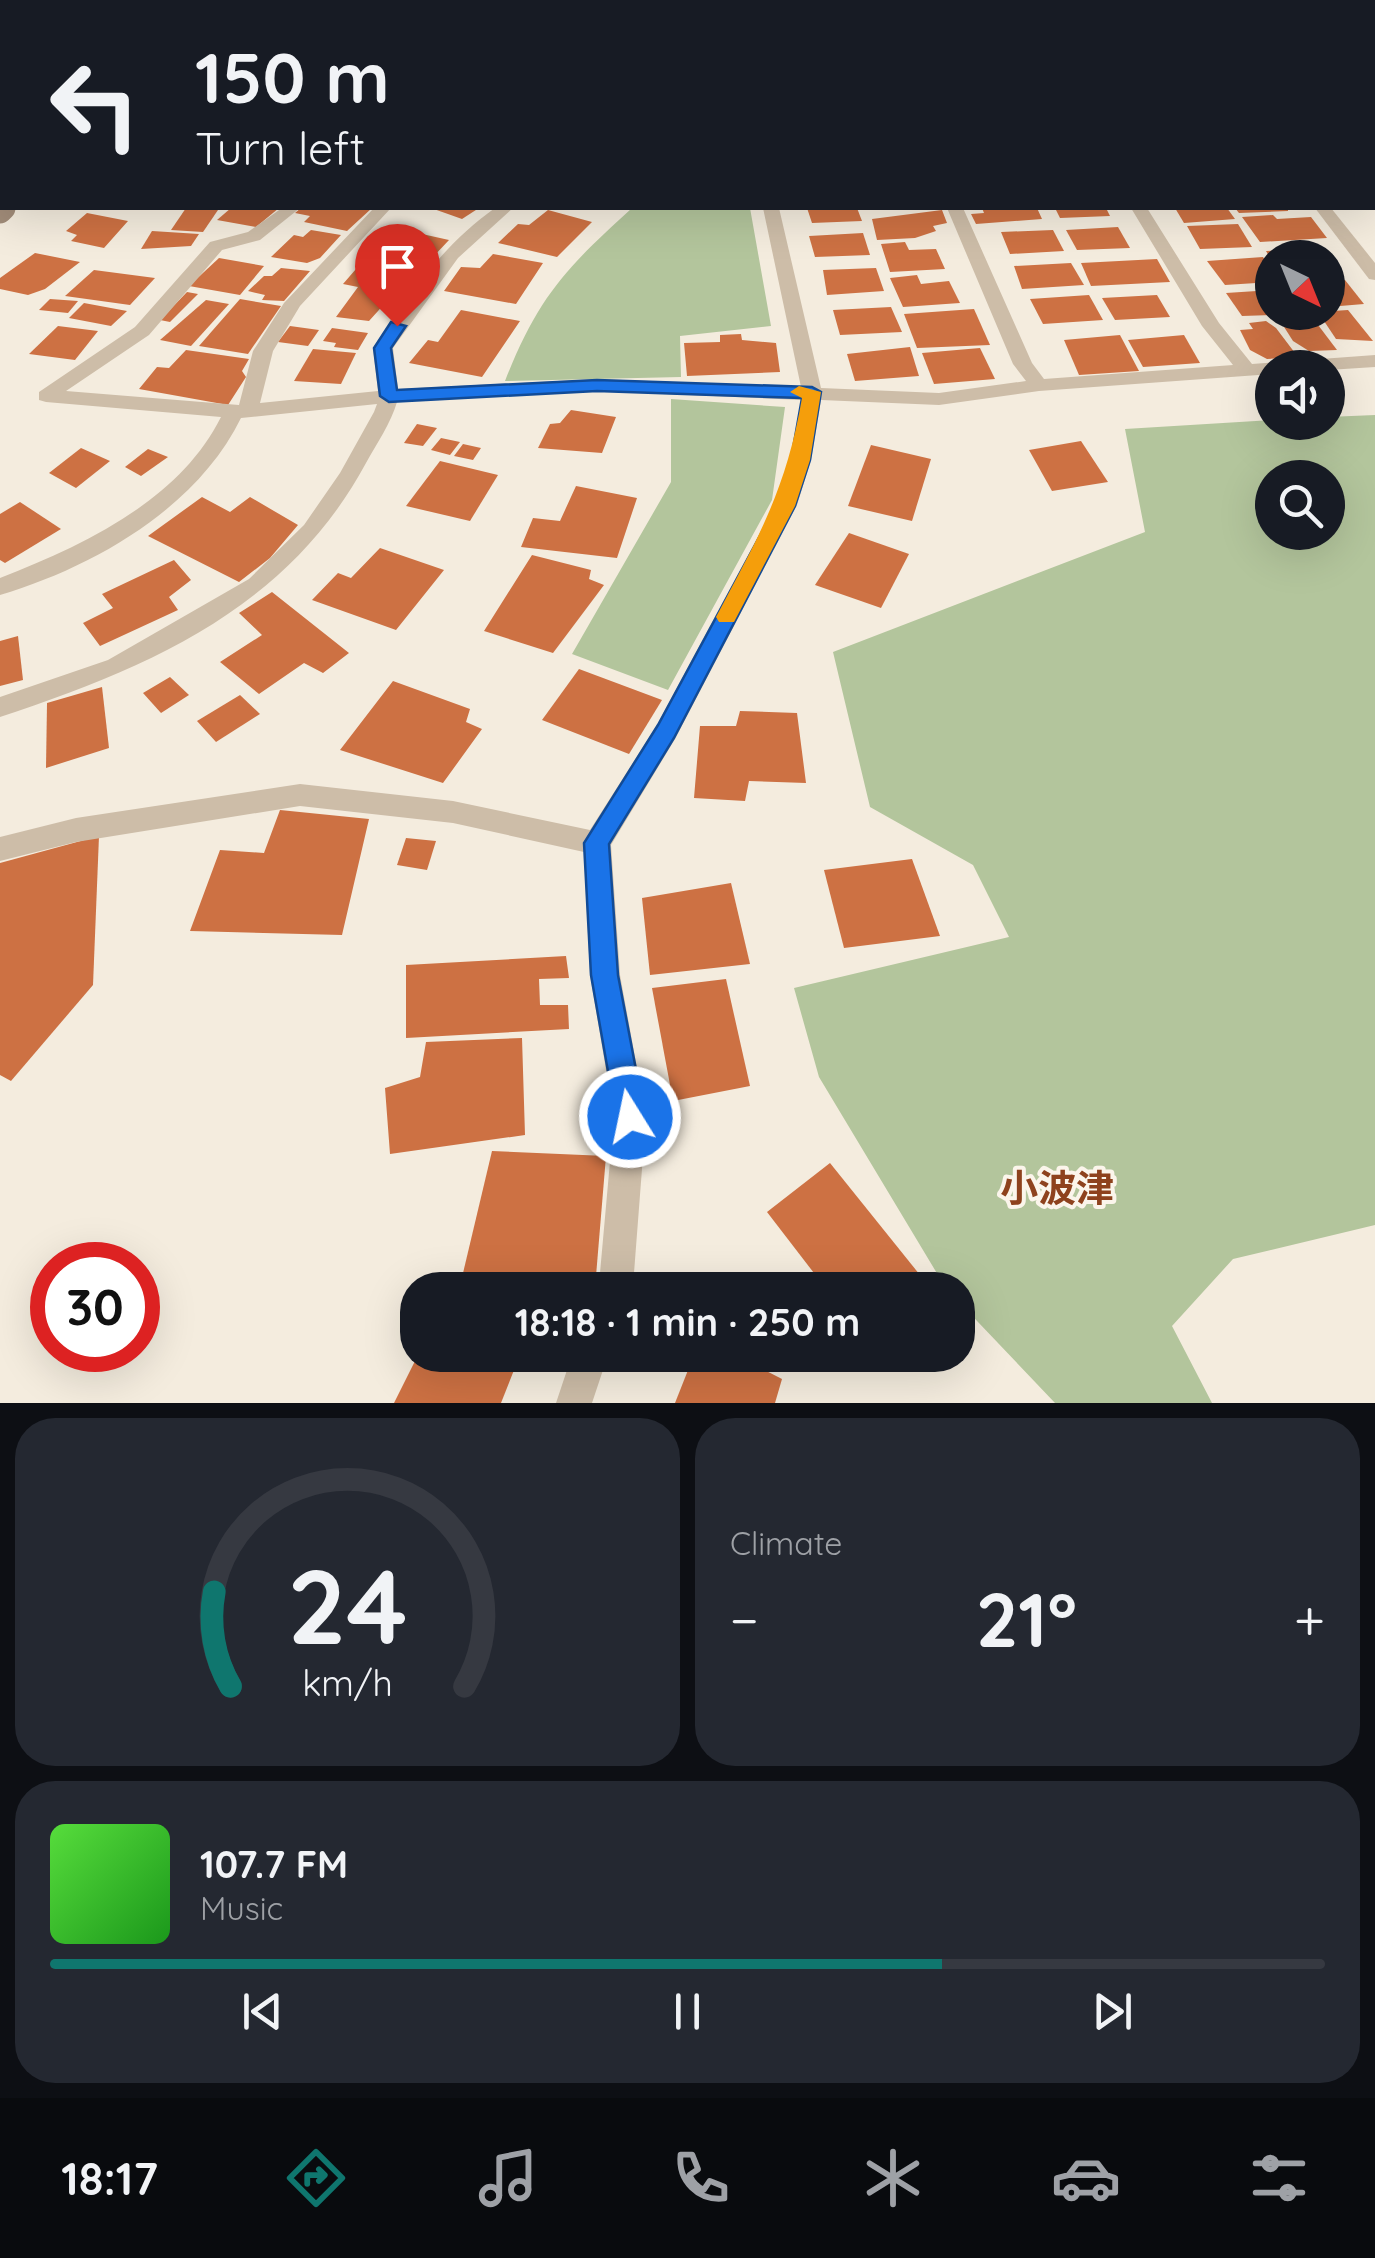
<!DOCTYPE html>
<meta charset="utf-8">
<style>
body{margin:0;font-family:Quicksand,"Noto Sans JP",sans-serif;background:#242831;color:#f1f3f6;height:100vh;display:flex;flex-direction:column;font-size:38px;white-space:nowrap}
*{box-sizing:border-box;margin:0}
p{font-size:32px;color:#9ea1a6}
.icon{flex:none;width:55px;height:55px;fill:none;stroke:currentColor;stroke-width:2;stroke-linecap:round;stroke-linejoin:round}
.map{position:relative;height:1403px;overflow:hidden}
.panel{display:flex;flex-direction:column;gap:15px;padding:15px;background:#0d0f14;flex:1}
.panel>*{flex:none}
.banner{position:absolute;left:0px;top:0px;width:1375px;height:210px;box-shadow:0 10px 40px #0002;background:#171b24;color:#f1f3f6;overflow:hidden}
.needle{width:65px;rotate:137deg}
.buttons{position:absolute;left:1255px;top:240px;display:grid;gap:20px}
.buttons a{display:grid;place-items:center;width:90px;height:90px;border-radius:50%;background:#171b24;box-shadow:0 10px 40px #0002;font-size:50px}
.speed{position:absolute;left:30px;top:1242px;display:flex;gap:20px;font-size:50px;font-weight:700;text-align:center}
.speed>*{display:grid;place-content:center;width:130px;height:130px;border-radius:50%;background:#171b24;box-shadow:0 10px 40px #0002;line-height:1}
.speed .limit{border:15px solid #d22;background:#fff;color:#111}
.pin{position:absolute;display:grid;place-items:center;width:85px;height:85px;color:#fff;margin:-102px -42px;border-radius:50% 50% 50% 0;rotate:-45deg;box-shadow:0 0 10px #0007}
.pin .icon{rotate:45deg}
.me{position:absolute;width:110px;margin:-55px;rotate:350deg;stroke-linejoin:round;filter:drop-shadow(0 0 8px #0008)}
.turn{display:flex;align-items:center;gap:35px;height:210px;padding:0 30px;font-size:45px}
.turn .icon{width:130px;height:130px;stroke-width:2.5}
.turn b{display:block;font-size:70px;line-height:85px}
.big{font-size:75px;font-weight:800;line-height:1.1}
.panel .card{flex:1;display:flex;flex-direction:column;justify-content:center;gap:15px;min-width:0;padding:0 35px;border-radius:40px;background:#242831}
.panel .dial{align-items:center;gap:0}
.dial svg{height:260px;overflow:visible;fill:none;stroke:#363941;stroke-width:7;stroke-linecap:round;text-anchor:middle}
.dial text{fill:#f1f3f6;stroke:none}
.song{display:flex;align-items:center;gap:30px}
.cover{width:120px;height:120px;border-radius:15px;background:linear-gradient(135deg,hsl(110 70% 55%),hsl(120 70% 35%))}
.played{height:10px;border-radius:5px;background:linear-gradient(90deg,#0f766e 70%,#363941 70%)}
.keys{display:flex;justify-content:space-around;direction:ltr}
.heat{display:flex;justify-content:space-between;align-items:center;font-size:55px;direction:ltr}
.panel .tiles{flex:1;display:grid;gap:15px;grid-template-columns:1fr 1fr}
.card:last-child{grid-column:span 2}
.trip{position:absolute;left:400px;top:1272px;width:575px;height:100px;border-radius:40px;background:#171b24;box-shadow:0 10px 40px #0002;font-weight:800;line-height:100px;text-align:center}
.tab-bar{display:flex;height:160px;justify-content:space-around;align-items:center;background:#090b0e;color:#9ea1a6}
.tab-bar .icon{width:70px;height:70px}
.tab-bar .selected{color:#0f766e}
.tab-bar b{font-size:45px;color:#f1f3f6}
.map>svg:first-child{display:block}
</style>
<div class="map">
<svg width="1375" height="1403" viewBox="0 0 1375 1403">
<rect width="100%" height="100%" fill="#f4ecde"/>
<g fill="#b3c59c" fill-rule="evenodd">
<path d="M750,208L771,326L680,336L681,377L505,381C538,297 566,268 631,209Z"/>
<path d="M671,399L785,407L772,500L668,690L572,654L671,482Z"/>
<path d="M1375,415V1225L1233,1259L1172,1326L1212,1403H1055L958,1301V1290H947L819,1077L794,988L1009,937L973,865L870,807L833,652L1145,532L1125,429L1272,420L1328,422V417ZM1272,478H1328V532H1272Z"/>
</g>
<g fill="#cd7143">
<path d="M186,208H213L218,210L203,232L171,230Z"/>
<path d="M231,208H279L256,227L217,220Z"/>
<path d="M301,208H372L347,231L304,222L310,216L295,213Z"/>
<path d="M431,208H479L462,219Z"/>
<path d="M807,208H857L862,221L812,223Z"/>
<path d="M982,208H1037L1042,219L976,224L971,214L984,213Z"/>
<path d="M1055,208H1106L1110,216L1060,218Z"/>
<path d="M1175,208H1227L1235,219L1184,223Z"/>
<path d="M1235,208H1288V211L1239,213Z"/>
<path d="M548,210L592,222L557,257L498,243L518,224L529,225Z"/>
<path d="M942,210L947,223L933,226L936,231L915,238L877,240L872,219Z"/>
<path d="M87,213L128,221L104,248L71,241L77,235L66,231Z"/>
<path d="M1273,215L1277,219L1311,217L1327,238L1260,242L1242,217Z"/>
<path d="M1238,224L1252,247L1200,249L1187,226Z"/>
<path d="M1118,227L1130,248L1077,250L1066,230Z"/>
<path d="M311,230L341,235L320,258L307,263L271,257L294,235L303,237Z"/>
<path d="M404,230L449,240L417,274L372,265Z"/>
<path d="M1053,230L1064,251L1010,254L1001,232Z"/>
<path d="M152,231L199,234L191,246L141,249Z"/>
<path d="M863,233L870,255L815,257L809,236Z"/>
<path d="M905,242L909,250L936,249L945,269L890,272L881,244Z"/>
<path d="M1323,248L1338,271H1328V258H1270L1266,251Z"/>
<path d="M35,253L80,262L45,289L28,295L0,289V278Z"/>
<path d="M493,254L543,263L516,304L444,291L461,267L480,268Z"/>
<path d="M1263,257L1272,271V282L1225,285L1207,261Z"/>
<path d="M219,258L264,266L240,295L189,286Z"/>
<path d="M1157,259L1170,282L1091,286L1081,263Z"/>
<path d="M1071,263L1084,285L1022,289L1014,266Z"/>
<path d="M281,268L310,271L284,301L262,300L265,295L248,291L264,276H272Z"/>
<path d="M876,268L884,291L827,295L823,270Z"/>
<path d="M356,269L386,275L380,284L392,287L381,300L387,301L369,321L336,317L358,287L343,284Z"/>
<path d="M94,270L155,278L130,305L65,296Z"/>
<path d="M917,275L921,284L949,281L960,303L903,307L890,278Z"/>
<path d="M1345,280L1364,304L1328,307V281Z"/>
<path d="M1272,290V315L1242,316L1226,293Z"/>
<path d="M187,292L198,294L170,322L160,320Z"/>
<path d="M1089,295L1103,320L1043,324L1030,299Z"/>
<path d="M1157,295L1170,317L1115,320L1102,298Z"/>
<path d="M50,299L78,301L68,313L39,310Z"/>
<path d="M240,299L281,306L248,354L199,346Z"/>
<path d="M206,300L229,304L191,346L160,340Z"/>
<path d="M84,303L127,311L111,326L69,318Z"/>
<path d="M891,307L902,332L840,335L833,310Z"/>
<path d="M974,309L990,345L917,348L904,314Z"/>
<path d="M461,310L520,321L482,377L409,363L428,340L438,342Z"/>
<path d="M1348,310L1373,341L1336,339L1318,312Z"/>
<path d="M1312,317L1337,350L1309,351L1293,341L1279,319Z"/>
<path d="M1266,321L1276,328L1298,357L1267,359L1250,350L1240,330L1253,329L1249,323Z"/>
<path d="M58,326L98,331L75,360L29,354Z"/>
<path d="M290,326L319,330L308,346L278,342Z"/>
<path d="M332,328L368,333L358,350L334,347L336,343L323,341Z"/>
<path d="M741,334L742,340L776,343L780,372L687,376L684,343L720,342V335Z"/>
<path d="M1120,335L1139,371L1079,375L1064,340Z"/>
<path d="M1184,335L1200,363L1143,367L1128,340Z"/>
<path d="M910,347L919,376L855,381L847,354Z"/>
<path d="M980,348L995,379L934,384L922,353Z"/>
<path d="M313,349L356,353L341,384L294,381Z"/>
<path d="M186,350L249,359L242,371L246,377L228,405L139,389L157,367L169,368Z"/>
<path d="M571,410L616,417L602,453L538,448L550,424L560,423Z"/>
<path d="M417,424L437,428L423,446L404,443Z"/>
<path d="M441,438L460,442L450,455L431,450Z"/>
<path d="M1081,441L1108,482L1052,491L1029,450Z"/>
<path d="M463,444L481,448L473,460L454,456Z"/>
<path d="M871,445L931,459L912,521L848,506Z"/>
<path d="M81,448L110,461L76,488L49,473Z"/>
<path d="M148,449L168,457L141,476L125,467Z"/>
<path d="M440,461L498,475L470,521L406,506Z"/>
<path d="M576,486L637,498L617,558L521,547L533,518L560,521Z"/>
<path d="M202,497L230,512L250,497L298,525L270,558L239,582L148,536Z"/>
<path d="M20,502L61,529L5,563L0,560V514Z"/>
<path d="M849,533L909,554L881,608L815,585Z"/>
<path d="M380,548L444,570L396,630L312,600L338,573L351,578Z"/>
<path d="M532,555L591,570L589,579L604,585L553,653L484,631Z"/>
<path d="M174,560L191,580L169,597L178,610L100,646L83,623L113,608L102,594Z"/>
<path d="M272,592L349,653L323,673L304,663L259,694L220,662L262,635L239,613Z"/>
<path d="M18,636L23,680L0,686V641Z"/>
<path d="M579,669L662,700L629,754L542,720Z"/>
<path d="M170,677L189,695L161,713L143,693Z"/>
<path d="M393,681L470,709L466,722L482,729L443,783L340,750Z"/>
<path d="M102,687L109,748L46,768L47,703Z"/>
<path d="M240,695L260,714L216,742L197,721Z"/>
<path d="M740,711L797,713L806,783L749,781L745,801L694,798L700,726H736Z"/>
<path d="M280,810L369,819L342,935L190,931L220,850L264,853Z"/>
<path d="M99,836L93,985L11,1081L0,1075V863Z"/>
<path d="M406,838L436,841L427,870L397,865Z"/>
<path d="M912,859L940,936L844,948L824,870Z"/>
<path d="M731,883L750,964L650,975L642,898Z"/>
<path d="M566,956L569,978L539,979L540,1005H568L569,1029L406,1038V965Z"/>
<path d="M726,979L750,1086L673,1101L652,988Z"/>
<path d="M522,1038L525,1135L390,1154L385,1088L420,1077L426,1042Z"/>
<path d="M492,1151L606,1156L595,1288L459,1290Z"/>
<path d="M830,1163L924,1280L914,1290H827L767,1212Z"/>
<path d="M418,1355H520L501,1403H394Z"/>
<path d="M694,1355H735L782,1379L775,1403H675Z"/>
</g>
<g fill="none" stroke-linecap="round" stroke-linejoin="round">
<g fill="#cdbda8" fill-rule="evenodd">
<path d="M167,0H181V2H168Z"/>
<path d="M447,0H462L464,2H449Z"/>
<path d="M1150,0H1164L1166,2H1152Z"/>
<path d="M1261,0H1283L1285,2H1263Z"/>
<path d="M1372,18L1375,19V27L1372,26Z"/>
<path d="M1372,51H1375L1372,61Z"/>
<path d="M1375,151V161L1372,162V152Z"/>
<path d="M282,208H300L260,240L222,250L149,335L66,391L239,405L253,351L284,303L374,208H391L300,306L273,351L260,403L378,391L373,348C408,295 443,245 495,208H513L458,258L393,348L398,389L597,379L801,387L763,208H779L821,388L939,393L1026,381L1013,364L947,208H963L1032,363L1044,379L1233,365L1202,326L1131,208H1147L1219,323L1252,364L1375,355V367L1328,370L1272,368V374L1039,391L939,405L821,400L811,460L797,505L675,739L611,845L620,975L646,1117L634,1273L629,1290H595L600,1273L614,1117L590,975L584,852L453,823L300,806L76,842L0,861V837L76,818L300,784L453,801L590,830L657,725L775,505L791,460L801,400L597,391L397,402C391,423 377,443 366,463C288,608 149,668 0,717V697L108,660L249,579L304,525L340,473L374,412L377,404L241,418C197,508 94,567 0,595V578C84,545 179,501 221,417L46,402L39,400V392L135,327L210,242L248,232Z"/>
<path d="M1315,208H1331L1375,263V280L1369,279Z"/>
<path d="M572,1355H608L592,1403H556Z"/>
</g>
<g stroke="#a18c79" stroke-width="25">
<path d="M420,2L430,0"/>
<path d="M0,211L3,208"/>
</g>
</g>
<path fill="#1a73e8" stroke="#114b97" stroke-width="2.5" d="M391,322L406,326L391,348L397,390L597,380L812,387L821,392L810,460L795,506L674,738L609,844L618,975L645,1117L641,1128L630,1132L620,1128L616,1117L591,975L584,843L658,725L776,506L791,460L802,398L597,391L389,402L380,396L374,348Z"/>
<path fill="#f59e0b" d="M799,386L821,392L810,460L795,506L734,622H719L716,617C759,536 786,490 802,398L790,392Z"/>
<g text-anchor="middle" stroke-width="8" stroke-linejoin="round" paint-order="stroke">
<g font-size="38" font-weight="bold" fill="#8e421d" stroke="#fbf5eb">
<text x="1057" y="1202">小波津</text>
</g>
</g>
</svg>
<div class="buttons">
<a><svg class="needle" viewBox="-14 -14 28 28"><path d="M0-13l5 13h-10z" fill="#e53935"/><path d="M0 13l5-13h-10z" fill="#9ea1a6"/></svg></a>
<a><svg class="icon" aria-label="sound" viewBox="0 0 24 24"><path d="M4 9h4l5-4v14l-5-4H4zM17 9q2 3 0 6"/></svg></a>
<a><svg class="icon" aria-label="search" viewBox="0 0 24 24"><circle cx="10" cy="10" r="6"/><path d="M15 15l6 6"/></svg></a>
</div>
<div class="speed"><div class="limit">30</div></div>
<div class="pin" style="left:397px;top:326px;background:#d93025"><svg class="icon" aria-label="arrive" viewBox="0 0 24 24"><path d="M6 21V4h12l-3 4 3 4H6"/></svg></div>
<svg class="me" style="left:630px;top:1117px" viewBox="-20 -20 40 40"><circle r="17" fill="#1a73e8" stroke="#fff" stroke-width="3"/><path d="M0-11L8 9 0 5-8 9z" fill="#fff"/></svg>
<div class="trip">18:18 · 1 min · 250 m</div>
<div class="banner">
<div class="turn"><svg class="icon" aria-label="left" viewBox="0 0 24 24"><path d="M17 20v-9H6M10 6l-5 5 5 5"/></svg><div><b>150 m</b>Turn left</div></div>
</div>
</div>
<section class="panel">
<div class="tiles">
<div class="card dial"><svg viewBox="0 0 100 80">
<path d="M14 69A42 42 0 1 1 86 69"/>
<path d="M14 69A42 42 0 0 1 9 40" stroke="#0f766e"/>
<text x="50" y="56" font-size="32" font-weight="700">24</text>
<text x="50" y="72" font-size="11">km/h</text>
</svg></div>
<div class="card"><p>Climate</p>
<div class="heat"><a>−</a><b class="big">21°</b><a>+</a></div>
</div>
<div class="card">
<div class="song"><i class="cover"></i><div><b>107.7 FM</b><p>Music</p></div></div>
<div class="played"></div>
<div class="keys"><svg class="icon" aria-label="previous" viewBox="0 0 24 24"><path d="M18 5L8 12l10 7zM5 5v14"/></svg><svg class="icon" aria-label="pause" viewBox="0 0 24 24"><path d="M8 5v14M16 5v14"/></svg><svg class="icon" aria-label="next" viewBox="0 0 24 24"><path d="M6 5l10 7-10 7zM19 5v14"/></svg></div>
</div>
</div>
</section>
<nav class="tab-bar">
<b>18:17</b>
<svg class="icon selected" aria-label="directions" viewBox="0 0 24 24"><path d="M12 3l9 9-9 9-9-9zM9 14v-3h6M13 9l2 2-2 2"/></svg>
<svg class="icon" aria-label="music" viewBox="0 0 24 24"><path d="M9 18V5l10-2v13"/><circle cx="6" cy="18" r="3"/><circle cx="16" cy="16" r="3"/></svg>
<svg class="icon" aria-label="phone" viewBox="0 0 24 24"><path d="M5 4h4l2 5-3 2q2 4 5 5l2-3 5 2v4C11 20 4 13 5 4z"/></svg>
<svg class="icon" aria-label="climate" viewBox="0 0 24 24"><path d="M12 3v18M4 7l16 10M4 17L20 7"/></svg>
<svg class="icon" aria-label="car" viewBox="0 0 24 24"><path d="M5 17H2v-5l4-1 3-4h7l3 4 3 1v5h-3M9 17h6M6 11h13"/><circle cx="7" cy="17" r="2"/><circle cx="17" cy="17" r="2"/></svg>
<svg class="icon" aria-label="filters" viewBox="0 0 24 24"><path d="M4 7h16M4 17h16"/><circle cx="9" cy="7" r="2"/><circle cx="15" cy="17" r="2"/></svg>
</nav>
